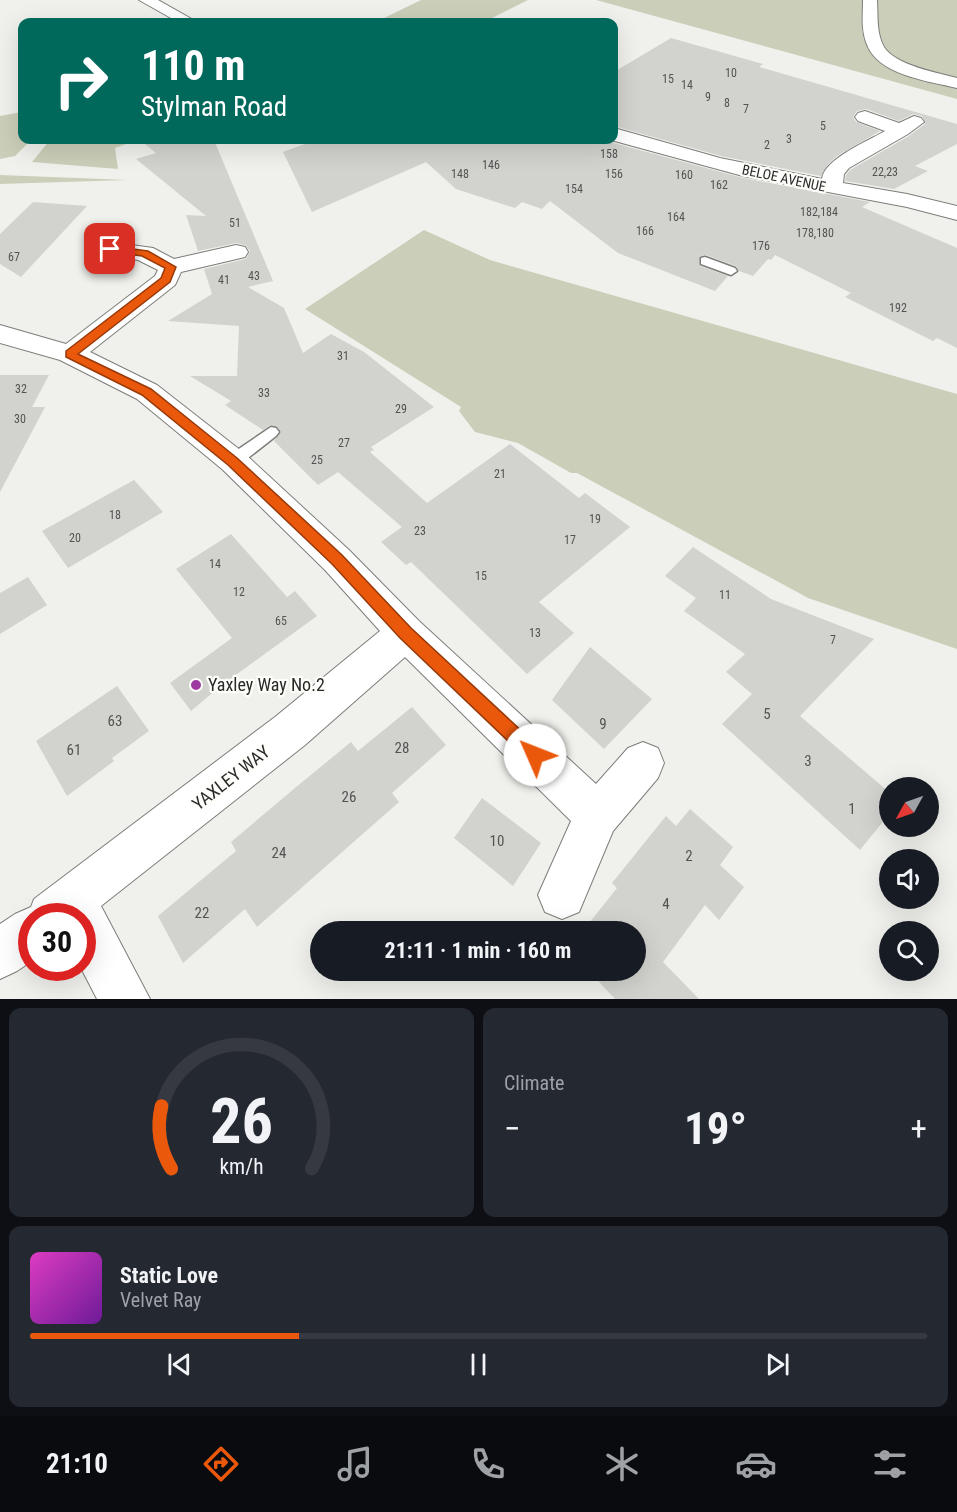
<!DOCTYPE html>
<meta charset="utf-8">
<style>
body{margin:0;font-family:"Roboto Condensed",sans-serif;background:#242831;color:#f1f3f6;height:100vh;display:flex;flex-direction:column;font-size:22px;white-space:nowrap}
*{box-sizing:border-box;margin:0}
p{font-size:20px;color:#9ea1a6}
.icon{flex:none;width:33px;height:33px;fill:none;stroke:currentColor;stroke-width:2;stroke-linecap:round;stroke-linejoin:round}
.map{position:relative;height:999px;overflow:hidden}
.panel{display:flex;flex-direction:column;gap:9px;padding:9px;background:#0d0f14;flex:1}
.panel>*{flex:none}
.guide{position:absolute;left:18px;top:18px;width:600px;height:126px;border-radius:12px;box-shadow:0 6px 24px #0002;background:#00695c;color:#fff;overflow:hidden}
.needle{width:39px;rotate:230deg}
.buttons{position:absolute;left:879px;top:777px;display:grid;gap:12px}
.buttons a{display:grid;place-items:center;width:60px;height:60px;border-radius:50%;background:#171b24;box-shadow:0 6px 24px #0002;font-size:30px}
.speed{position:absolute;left:18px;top:903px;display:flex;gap:12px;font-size:30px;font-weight:700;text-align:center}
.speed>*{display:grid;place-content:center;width:78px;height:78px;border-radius:50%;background:#171b24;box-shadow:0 6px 24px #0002;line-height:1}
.speed .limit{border:9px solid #d22;background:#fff;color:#111}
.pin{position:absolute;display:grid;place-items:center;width:51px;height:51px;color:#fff;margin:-26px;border-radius:12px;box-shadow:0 3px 9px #0006}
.me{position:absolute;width:66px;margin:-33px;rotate:314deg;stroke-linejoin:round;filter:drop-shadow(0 0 4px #0008)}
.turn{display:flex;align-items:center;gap:21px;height:126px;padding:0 24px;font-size:27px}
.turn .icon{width:78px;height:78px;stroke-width:2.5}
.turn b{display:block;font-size:42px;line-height:51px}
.big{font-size:45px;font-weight:700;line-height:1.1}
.panel .card{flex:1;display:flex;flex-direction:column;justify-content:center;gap:9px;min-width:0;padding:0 21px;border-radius:12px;background:#242831}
.panel .dial{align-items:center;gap:0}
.dial svg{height:156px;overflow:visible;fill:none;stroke:#363941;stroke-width:7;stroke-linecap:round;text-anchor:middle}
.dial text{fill:#f1f3f6;stroke:none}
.song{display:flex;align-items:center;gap:18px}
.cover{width:72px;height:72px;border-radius:9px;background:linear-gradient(135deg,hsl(310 70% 55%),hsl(280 70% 35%))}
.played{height:6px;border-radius:3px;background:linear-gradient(90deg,#ea580c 30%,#363941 30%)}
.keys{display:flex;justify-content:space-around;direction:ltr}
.heat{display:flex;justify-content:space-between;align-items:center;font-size:33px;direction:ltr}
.panel .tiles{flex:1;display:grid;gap:9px;grid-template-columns:1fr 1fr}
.card:last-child{grid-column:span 2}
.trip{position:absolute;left:310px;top:921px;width:336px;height:60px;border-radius:30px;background:#171b24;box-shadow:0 6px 24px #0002;font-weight:700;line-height:60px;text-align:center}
.tab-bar{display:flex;height:96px;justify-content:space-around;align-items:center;background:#090b0e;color:#9ea1a6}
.tab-bar .icon{width:42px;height:42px}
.tab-bar .active{color:#ea580c}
.tab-bar b{font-size:27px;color:#f1f3f6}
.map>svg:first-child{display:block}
</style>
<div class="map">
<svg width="957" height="999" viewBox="0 0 957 999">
<rect width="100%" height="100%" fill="#f0f1ec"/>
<g fill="#cbcfb9">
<path d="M421,0H528L484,22H376Z"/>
<path d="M596,0H957V99Z"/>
<path d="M22,112V140L30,141L15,156L0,159V116Z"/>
<path d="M50,140H137L115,148L118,169L32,162Z"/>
<path d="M0,175L128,180L0,184Z"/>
<path d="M424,230L490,260L957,394V649L808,598L577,473H571L518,443L475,432L459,411L461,407L305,309Z"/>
</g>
<g fill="#d2d2ce">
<path d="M671,38L763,64L759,67L957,124V144L915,166L928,171L894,189L845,181L846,175L850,170L909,136L925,124L922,116L913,114L899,121L866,109L857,111L853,117L856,122L880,131L837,156L829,163L821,176L721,156L614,126V72Z"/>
<path d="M140,140H214L273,281L248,287L284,308L303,353L331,334L364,352L434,407L371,447L374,450L370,452L427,503L510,444L579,498L585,493L630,527L539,602L574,633L527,674L411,562L406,565L381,542L402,527L338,472L318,485L274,441L281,432L278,427L270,425L263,430L225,405L231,401L190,376H237L239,326L168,321L212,294L204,269L246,259L250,251L245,245L236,243L198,251L186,215L206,216L136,159L156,153Z"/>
<path d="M316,140H609L610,142L743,178L870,202L862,207L957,248V348L937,338L933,341L845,297L851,293L775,255L771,260L768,259L753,276L739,271L736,266L706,255L700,256V266L728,276L715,291L618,253L550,201L542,209L522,202L515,208L456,189L426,162L312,212L283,152Z"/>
<path d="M33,202L87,206L21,277L0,264V234Z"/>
<path d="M0,375H49L32,407H45L0,492Z"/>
<path d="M134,480L163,512L68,568L42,531Z"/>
<path d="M231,534L287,597L295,591L317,616L222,685L191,711L170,683L232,638L176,569Z"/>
<path d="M693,547L771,599L874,639L800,716L890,793V813L860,850L722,724L752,694L726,672L745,654L684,611L696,598L665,576Z"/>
<path d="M28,577L47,605L0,634V593Z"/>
<path d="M590,647L652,699L604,749L552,700Z"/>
<path d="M117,686L149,731L112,758L114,761L67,796L36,741Z"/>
<path d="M412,707L446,745L392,793L399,802L257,927L245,909L183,963L158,916L236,851L231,842L295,788L351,742L358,751Z"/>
<path d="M482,798L541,843L513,886L454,838Z"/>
<path d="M690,809L733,847L720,865L744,887L719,920L705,905L663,962L699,999H615L588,970H636V932H582L617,888L612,883L666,816L676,826Z"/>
</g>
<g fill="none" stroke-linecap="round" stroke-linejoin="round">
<g stroke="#7d7e7a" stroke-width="3">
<g id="service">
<path d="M705,257L735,268L737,271L731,275L701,264V258Z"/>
<path d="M271,427L276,428L279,432L276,436L239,465H227L225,461L227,457Z"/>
</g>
</g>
<g stroke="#7d7e7a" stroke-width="2">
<g id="minor">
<path d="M139,0H158L197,22H178Z"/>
<path d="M863,0H877C878,15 876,33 884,47C895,65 938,73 957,78V88C928,81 876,75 866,42C861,28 863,14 863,0Z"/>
<path d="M865,111L899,123L914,116L921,118L924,122L908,134L849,168L844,174L843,183L907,194L957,206V220L907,207L743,176L611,140H614V128L720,158L822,179C824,159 868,141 885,131L858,121L855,117L858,113Z"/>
<path d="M110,242L153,248L174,259L236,245L245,247L248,252L245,257L181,272L175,285L90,352L157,385L244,453L349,550L419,621L596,784L628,748L643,742L658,748L664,763L658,778L613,831L579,912L562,919L545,912L538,895L571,821L405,657L305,745L101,906L150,999H97L81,968L82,916H32V961L17,971L0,979V924L15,914L31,907L34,899L275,717L380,631L325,570L222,469L137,399L60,360L0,343V325L66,344L155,276L158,270L138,260L102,254L98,249L102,244Z"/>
</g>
</g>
<use href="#service" fill="#fff" fill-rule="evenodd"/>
<use href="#minor" fill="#fff" fill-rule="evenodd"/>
</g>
<path fill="#ea580c" stroke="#983908" stroke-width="1.5" d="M110,246L148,251L176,267L170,282L78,354L151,389L237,458L342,555L411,628L541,749L544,755L541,761L535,764L529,761L400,638L332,564L228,465L142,395L66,357V351L161,278L165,268L142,256L106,251V247Z"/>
<circle fill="#9e3ba1" stroke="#fdfefa" stroke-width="2" cx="196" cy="685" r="6"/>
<g text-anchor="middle" stroke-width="4.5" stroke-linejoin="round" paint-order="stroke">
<g font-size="12" fill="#535452">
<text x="731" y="77">10</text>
<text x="668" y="83">15</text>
<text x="687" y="89">14</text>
<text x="708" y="101">9</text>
<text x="727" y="107">8</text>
<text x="746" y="113">7</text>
<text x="823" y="130">5</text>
<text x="789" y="143">3</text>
<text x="767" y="149">2</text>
<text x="609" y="158">158</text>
<text x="491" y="169">146</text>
<text x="885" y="176">22,23</text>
<text x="460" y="178">148</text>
<text x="614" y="178">156</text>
<text x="684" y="179">160</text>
<text x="719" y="189">162</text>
<text x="574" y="193">154</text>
<text x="819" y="216">182,184</text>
<text x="676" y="221">164</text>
<text x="235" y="227">51</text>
<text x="645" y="235">166</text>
<text x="815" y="237">178,180</text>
<text x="761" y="250">176</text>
<text x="14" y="261">67</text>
<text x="254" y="280">43</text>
<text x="224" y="284">41</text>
<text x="898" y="312">192</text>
<text x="343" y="360">31</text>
<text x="21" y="393">32</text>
<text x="264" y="397">33</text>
<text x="401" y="413">29</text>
<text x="20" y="423">30</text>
<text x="344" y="447">27</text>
<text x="317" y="464">25</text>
<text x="500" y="478">21</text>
<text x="115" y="519">18</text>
<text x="595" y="523">19</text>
<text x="420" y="535">23</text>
<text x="75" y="542">20</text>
<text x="570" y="544">17</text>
<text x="215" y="568">14</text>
<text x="481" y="580">15</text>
<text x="239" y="596">12</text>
<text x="725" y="599">11</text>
<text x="281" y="625">65</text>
<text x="535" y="637">13</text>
<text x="833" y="644">7</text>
</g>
<g font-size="14" fill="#292a28" stroke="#fdfefa">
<text transform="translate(784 178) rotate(12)" y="5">BELOE AVENUE</text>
</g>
<g font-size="15" fill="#535452">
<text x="767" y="719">5</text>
<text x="115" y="726">63</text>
<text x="603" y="729">9</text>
<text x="402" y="753">28</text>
<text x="74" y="755">61</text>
<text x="808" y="766">3</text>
<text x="349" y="802">26</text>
<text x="852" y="814">1</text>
<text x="497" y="846">10</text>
<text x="279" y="858">24</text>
<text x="689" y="861">2</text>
<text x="666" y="909">4</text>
<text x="202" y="918">22</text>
</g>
<g font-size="18" fill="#292a28" stroke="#fdfefa" text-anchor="start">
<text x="208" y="691">Yaxley Way No.2</text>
</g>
<g font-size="18" fill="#292a28" stroke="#fdfefa">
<text transform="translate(231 778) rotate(-38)" y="6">YAXLEY WAY</text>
</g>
</g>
</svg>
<div class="buttons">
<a><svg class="needle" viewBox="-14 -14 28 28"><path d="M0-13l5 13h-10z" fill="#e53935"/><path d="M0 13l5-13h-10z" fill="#9ea1a6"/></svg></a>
<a><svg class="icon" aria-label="sound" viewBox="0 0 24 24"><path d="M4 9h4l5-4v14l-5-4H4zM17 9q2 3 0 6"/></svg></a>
<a><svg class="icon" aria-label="search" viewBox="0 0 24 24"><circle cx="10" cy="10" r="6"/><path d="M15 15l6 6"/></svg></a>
</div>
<div class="speed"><div class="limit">30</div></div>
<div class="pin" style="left:110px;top:249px;background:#d93025"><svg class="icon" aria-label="arrive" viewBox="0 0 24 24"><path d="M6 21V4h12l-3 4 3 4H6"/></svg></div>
<svg class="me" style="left:535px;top:755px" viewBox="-20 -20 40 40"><circle r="19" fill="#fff"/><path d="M0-13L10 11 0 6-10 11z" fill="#ea580c"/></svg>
<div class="trip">21:11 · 1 min · 160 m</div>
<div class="guide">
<div class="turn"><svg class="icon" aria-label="right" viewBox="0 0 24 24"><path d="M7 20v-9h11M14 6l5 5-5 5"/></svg><div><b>110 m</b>Stylman Road</div></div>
</div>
</div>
<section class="panel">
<div class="tiles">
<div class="card dial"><svg viewBox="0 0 100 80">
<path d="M14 69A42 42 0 1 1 86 69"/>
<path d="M14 69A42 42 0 0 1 9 37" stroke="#ea580c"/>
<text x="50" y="56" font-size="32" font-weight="700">26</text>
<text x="50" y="72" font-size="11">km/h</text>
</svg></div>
<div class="card"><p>Climate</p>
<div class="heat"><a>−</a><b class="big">19°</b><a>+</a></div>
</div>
<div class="card">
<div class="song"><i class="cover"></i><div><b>Static Love</b><p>Velvet Ray</p></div></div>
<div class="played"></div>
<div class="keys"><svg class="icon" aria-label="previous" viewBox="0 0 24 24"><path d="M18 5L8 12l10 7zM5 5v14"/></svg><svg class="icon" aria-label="pause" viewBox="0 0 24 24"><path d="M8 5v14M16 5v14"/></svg><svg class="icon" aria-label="next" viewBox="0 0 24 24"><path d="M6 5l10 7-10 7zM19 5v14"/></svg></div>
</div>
</div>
</section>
<nav class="tab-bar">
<b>21:10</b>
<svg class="icon active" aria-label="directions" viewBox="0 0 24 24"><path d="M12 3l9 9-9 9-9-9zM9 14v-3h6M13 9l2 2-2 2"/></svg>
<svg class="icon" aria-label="music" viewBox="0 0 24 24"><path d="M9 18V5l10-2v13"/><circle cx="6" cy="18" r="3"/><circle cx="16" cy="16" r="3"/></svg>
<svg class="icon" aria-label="phone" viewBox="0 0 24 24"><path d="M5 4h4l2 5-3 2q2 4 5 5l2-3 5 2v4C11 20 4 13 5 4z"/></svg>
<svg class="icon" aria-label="climate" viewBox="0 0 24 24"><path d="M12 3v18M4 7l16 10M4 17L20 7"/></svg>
<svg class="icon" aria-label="car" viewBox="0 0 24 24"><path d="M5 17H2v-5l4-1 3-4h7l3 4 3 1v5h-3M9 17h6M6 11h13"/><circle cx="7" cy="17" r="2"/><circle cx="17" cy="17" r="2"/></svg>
<svg class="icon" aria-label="filters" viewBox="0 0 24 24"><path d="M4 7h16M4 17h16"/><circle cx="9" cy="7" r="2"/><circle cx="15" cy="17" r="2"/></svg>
</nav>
